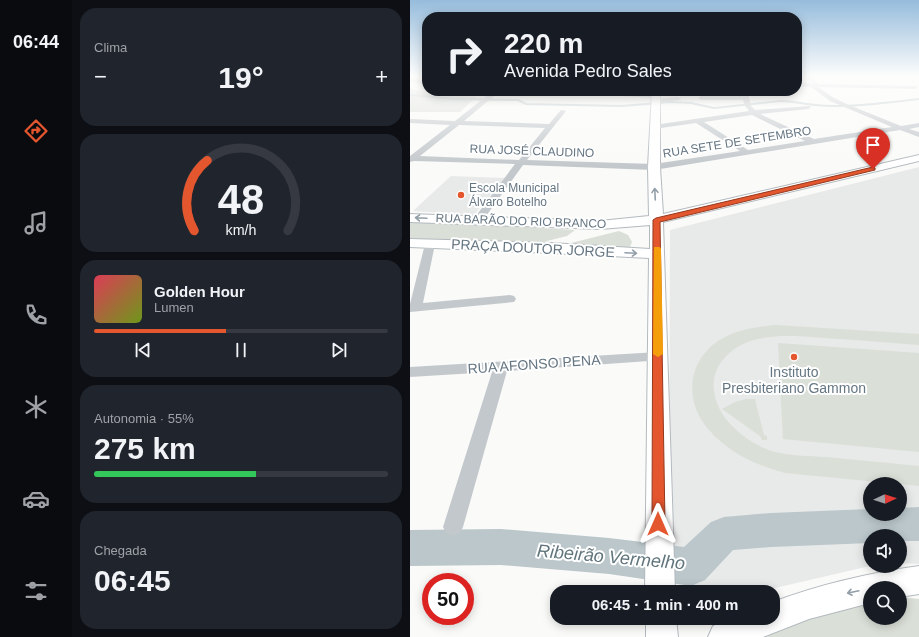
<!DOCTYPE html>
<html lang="pt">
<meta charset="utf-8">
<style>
body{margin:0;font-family:Helvetica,sans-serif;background:#20242c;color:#f1f3f6;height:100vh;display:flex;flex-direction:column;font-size:15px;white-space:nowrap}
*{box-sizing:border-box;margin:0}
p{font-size:13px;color:#9ea1a6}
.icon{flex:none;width:22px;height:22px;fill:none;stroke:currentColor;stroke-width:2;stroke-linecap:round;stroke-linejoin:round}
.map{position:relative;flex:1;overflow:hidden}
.drawer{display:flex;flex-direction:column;gap:8px;padding:8px;background:#0d0f14;width:338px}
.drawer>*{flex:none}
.banner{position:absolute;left:12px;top:12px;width:380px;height:84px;border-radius:16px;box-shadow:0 2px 10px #0003;background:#171b24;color:#f1f3f6;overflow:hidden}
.needle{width:26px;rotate:86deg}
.fabs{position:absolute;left:453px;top:477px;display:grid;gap:8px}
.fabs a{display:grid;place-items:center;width:44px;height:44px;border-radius:50%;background:#171b24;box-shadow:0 2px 10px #0003;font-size:20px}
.speed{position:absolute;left:12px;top:573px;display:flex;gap:8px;font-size:20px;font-weight:700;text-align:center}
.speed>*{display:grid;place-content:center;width:52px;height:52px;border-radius:50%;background:#171b24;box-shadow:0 2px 10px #0003;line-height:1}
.speed .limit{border:6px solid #d22;background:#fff;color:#111}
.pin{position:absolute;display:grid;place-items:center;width:34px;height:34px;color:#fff;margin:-41px -17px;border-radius:50% 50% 50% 0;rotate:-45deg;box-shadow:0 0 4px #0007}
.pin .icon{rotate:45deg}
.me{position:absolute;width:44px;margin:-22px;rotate:0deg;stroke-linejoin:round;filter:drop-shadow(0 0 3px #0008)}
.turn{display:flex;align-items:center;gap:14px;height:84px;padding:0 16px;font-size:18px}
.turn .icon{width:52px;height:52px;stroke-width:2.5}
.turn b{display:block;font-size:28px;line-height:34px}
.big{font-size:30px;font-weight:600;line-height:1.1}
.drawer .card{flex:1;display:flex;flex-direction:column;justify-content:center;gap:6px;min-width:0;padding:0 14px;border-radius:16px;background:#20242c}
.drawer .dial{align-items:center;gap:0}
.dial svg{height:104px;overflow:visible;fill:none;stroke:#363941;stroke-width:7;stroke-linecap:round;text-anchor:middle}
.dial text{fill:#f1f3f6;stroke:none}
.song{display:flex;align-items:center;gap:12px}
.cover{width:48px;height:48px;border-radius:6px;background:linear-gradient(135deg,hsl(350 70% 55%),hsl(80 70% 35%))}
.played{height:4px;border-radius:2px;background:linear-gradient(90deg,#e4572e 45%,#363941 45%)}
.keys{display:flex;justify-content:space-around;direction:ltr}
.heat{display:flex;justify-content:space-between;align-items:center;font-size:22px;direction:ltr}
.charge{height:6px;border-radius:3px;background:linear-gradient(90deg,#34c759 55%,#363941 0)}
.trip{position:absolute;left:140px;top:585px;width:230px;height:40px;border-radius:16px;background:#171b24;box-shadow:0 2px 10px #0003;font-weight:600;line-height:40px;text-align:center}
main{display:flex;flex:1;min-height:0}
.tabs{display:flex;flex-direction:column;width:72px;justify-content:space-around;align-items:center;background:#090b0e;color:#9ea1a6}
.tabs .icon{width:28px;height:28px}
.tabs .selected{color:#e4572e}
.tabs b{font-size:18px;color:#f1f3f6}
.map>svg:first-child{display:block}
</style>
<main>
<nav class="tabs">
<b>06:44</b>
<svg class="icon selected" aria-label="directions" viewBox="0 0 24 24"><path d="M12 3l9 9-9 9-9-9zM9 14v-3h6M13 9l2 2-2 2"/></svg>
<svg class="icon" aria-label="music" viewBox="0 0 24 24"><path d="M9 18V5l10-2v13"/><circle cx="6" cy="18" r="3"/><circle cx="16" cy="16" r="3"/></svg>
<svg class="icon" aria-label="phone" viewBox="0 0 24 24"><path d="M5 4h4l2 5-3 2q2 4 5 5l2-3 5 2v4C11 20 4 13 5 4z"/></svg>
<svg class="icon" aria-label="climate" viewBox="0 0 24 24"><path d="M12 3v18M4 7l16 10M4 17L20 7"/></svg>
<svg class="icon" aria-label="car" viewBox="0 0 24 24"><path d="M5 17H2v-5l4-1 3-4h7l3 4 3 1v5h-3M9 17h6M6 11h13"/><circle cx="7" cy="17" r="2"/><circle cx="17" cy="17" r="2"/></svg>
<svg class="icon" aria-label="filters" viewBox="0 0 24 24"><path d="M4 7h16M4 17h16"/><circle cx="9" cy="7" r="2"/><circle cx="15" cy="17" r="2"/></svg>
</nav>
<section class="drawer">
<div class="card"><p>Clima</p>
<div class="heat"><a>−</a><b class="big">19°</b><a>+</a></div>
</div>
<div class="card dial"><svg viewBox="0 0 100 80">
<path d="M14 69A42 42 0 1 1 86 69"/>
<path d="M14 69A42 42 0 0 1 24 15" stroke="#e4572e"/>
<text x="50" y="56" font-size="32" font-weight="700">48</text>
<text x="50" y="72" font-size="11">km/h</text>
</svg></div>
<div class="card">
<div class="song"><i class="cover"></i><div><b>Golden Hour</b><p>Lumen</p></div></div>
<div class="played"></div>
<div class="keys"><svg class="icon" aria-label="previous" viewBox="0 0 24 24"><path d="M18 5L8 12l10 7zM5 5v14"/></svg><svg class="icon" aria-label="pause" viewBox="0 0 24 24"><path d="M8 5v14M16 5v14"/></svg><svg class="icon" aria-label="next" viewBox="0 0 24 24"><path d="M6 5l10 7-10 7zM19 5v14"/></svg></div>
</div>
<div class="card"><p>Autonomia · 55%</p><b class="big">275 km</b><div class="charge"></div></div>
<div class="card"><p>Chegada</p><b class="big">06:45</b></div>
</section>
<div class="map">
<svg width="509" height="637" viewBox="0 0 509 637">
<rect width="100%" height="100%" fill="#fafaf8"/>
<g fill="#e8e9e9" fill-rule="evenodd">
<path d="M509,167V564L490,563V536H460V566L348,592H283L259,571L260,230ZM460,484H490V514H460Z"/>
<path d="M41,176L95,178L64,215L3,211Z"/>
</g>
<g fill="#dadfd7">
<path d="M0,88L20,95L66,97L50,112H0Z"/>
<path d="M0,220L165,230L157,236L125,244L0,240Z"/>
<path d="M209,231L218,235L222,242L219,249L153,245Z"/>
<path d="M365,325L509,334V345C483,343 457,341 431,339C391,337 332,325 308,367C301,380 303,395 309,408C319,428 343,446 365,452C381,456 399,456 416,457C447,460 478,463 509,466V486L375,473C346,465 319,453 299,430C272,400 278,356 315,337C331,329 348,327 365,325Z"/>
<path d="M368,343L509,353V452L373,439Z"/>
<path d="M336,399H345L354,435L357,436V440H352L350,436L312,409L325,402Z"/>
<path d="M490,597L509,599V637H348L381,623L460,602V618H490Z"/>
</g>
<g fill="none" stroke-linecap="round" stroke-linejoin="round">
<path stroke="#bbc7cb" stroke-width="2" d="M0,95L44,99L108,100L116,104L212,106L260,102L281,103L304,108L371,101C383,101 393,104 405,105C439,108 475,103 509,99"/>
<path fill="#bbc7cb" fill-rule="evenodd" d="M509,507V541H490V536H460V543L361,547L323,550L295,580L281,586L199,574L91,565L0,566V530L91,529L199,538L274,547L301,522L314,517L361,513L460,509V514H490V508Z"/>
<g stroke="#b3babf" stroke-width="2">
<g id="secondary">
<path d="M242,91H250V167L253,214L509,155V161L253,222L265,592H235L239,258L141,253L0,247V239L141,243L240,249V225L190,229L0,222V214L190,221L239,216L238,167Z"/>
<path d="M509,566V594L490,597V588H460V603L399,619L353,637H298L303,626L322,618H363V602C411,584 459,573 509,566Z"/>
<path d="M236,618H266L268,637H236Z"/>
</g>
</g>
<g fill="#c3c8cc" fill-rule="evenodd">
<path d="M396,77H402L408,84L507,86V88L505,89L408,87L424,98L439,105L491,126L509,123V127L499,129L509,132V137L490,130L244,170L113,165L71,223L67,224L62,221L105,164L4,161L0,162V156L40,125L0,123V119L45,121L83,91H90L54,121L139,124L151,110L156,111L117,160L244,164L330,151L286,123L244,129L240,127L244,125L339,111L335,106L333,100H291L288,98L291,96H333L332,93L335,91L338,93L341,106L345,110L400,106L401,107L398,109L350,114L404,139L482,127L420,101L401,87H387V83H403ZM342,115L395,141L338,150L294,122ZM49,125L135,128L109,160L10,156Z"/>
<path d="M0,78L17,80V84L0,82Z"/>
<path d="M156,91H191L246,94L249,96L246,98L159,93Z"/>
<path d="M268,97L271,99L270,100L245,103L242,101L245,99Z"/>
<path d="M20,241L25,244L13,303L100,295L104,296L106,299L104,302L0,312V304L15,244Z"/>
<path d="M248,352L253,354L255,357L253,360L97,371L53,527L50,533L43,536L36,533L33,527L82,372L0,377V367Z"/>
</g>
<use href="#secondary" fill="#fff" fill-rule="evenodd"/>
</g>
<defs><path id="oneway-shaft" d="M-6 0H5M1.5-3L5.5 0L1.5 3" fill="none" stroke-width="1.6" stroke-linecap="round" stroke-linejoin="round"/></defs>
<g stroke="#939fa8">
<use href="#oneway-shaft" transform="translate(245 194) rotate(-93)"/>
<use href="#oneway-shaft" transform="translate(11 218) rotate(-177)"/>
<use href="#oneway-shaft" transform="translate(221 253) rotate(3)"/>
<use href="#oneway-shaft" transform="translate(443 592) rotate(168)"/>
</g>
<linearGradient id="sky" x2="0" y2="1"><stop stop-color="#96bcdc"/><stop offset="0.46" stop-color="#fdfdfc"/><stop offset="1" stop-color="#fdfdfc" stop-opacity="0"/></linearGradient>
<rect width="509" height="166" fill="url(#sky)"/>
<path fill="#e4572e" stroke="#94391e" d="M463,167L465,168V170L250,222L255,524L253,528L248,530L244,528L242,524L243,220L246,218Z"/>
<path fill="#f59e0b" d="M244,247H250L251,249L253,354L248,357L243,354Z"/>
<g fill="#e4572e" stroke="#fff" stroke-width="1.5">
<circle cx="51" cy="195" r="4"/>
<circle cx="384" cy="357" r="4"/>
</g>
<g text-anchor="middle" stroke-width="4" stroke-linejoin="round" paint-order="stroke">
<g font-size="12" fill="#657683" stroke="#fff">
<text transform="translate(327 142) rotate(-9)" y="4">RUA SETE DE SETEMBRO</text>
<text transform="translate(122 151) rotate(2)" y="4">RUA JOSÉ CLAUDINO</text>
<text transform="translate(111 221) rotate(2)" y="4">RUA BARÃO DO RIO BRANCO</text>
</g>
<g font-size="12" fill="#657683" stroke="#fff" text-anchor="start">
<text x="59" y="192">Escola Municipal<tspan x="59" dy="14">Álvaro Botelho</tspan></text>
</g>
<g font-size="14" fill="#657683" stroke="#fff">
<text transform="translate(123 248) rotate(3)" y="5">PRAÇA DOUTOR JORGE</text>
<text transform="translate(124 364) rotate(-4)" y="5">RUA AFONSO PENA</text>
</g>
<g font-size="14" fill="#657683" stroke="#fff">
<text x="384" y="377">Instituto<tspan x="384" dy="16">Presbiteriano Gammon</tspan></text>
</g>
<g font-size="18" font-style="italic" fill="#60757c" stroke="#fff">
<text transform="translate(201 557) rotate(5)" y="6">Ribeirão Vermelho</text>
</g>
</g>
</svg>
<div class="fabs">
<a><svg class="needle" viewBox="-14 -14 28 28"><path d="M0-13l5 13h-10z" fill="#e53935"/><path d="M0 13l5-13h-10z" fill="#9ea1a6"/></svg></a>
<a><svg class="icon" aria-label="sound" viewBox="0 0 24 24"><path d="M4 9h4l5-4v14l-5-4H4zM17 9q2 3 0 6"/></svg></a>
<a><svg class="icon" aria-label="search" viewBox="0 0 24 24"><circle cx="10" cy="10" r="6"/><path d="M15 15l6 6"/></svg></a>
</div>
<div class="speed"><div class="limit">50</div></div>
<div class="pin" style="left:463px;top:169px;background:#d93025"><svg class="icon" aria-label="arrive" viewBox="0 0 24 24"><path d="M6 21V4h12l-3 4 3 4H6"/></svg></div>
<svg class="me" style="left:248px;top:524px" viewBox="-20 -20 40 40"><path d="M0-17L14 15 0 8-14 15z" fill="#e4572e" stroke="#fff" stroke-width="4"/></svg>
<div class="trip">06:45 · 1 min · 400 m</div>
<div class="banner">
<div class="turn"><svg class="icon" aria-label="right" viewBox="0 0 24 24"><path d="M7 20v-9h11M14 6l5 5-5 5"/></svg><div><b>220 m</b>Avenida Pedro Sales</div></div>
</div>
</div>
</main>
